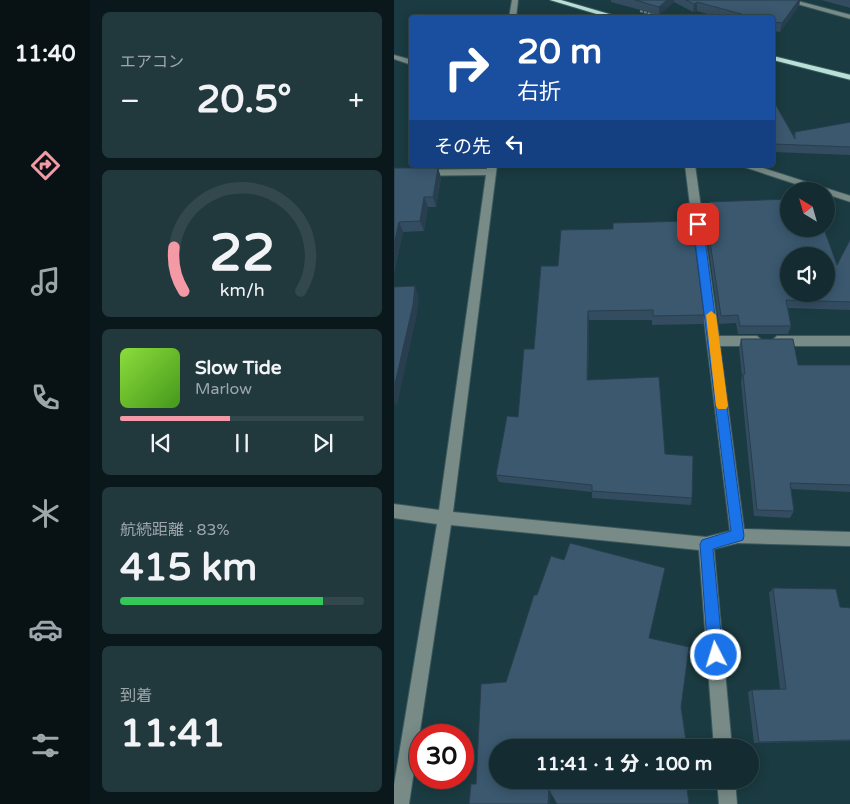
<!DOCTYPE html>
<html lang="ja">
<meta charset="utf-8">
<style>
body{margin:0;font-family:"Varela Round","Noto Sans JP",sans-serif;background:#21383d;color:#f1f3f6;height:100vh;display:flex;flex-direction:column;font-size:19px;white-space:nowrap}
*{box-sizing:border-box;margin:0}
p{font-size:16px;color:#9da7ab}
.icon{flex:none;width:28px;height:28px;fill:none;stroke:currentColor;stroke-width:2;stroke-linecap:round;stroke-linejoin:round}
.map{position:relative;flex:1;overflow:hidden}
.side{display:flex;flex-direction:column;gap:12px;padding:12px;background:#0b181b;width:304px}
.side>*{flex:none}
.banner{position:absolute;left:15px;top:15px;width:366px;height:152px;border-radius:5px;box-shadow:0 2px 12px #0003,0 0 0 1px #33484d;background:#1a4fa0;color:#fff;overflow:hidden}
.needle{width:32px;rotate:323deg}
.controls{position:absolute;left:386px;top:182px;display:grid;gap:10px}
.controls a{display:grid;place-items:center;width:55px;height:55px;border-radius:50%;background:#142c31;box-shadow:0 2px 12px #0003,0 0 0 1px #33484d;font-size:25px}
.speed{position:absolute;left:15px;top:724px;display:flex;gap:10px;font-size:25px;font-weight:700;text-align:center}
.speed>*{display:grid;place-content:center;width:65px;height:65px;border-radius:50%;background:#142c31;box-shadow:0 2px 12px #0003,0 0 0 1px #33484d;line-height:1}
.speed .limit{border:8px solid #d22;background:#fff;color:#111}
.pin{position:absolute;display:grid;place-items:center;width:42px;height:42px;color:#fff;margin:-21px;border-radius:10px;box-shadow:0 2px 8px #0006}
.me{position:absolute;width:55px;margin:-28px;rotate:355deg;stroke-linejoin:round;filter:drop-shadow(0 0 4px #0008)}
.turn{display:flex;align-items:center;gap:18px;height:105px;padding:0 25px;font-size:22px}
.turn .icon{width:65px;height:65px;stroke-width:2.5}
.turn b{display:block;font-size:35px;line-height:42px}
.then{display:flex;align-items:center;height:48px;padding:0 25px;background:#0003;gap:10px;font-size:19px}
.big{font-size:38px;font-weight:800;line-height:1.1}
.side .widget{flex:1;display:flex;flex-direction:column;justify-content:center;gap:8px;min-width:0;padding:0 18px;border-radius:8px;background:#21383d}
.side .dial{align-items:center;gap:0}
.dial svg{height:130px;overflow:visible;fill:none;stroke:#33484d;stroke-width:7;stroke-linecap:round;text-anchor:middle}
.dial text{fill:#f1f3f6;stroke:none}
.song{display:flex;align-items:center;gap:15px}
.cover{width:60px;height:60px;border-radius:8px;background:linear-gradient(135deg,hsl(90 70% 55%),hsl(100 70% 35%))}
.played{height:5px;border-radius:2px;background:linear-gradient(90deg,#f49aa6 45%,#33484d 45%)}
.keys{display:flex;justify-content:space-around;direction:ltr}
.heat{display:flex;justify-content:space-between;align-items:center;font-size:28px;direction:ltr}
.charge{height:8px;border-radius:4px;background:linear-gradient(90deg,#34c759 83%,#33484d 0)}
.trip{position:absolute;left:95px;top:739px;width:270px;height:50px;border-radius:25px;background:#142c31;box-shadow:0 2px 12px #0003,0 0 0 1px #33484d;font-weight:800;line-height:50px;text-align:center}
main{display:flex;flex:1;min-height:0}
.tabs{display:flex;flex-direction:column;width:90px;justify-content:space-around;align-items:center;background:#081214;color:#9da7ab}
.tabs .icon{width:35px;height:35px}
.tabs .on{color:#f49aa6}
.tabs b{font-size:22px;color:#f1f3f6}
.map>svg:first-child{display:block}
</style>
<main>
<nav class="tabs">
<b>11:40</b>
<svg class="icon on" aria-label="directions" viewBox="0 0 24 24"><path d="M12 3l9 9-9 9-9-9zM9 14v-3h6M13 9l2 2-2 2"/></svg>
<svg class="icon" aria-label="music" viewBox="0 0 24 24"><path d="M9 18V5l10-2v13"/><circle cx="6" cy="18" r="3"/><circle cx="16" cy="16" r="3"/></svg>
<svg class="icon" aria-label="phone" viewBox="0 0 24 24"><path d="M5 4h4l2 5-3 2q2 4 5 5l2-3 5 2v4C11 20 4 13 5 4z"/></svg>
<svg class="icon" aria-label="climate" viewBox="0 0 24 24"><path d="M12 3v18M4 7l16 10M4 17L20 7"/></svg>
<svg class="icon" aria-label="car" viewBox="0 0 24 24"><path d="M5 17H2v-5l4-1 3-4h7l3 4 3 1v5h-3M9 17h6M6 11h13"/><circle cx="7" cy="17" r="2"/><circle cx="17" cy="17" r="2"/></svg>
<svg class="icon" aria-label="filters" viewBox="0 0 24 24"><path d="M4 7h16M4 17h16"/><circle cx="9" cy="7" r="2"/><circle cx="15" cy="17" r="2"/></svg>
</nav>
<section class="side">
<div class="widget"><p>エアコン</p>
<div class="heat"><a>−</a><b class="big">20.5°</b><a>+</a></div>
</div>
<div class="widget dial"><svg viewBox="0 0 100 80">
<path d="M14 69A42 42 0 1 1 86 69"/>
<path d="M14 69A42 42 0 0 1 8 42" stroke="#f49aa6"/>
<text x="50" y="56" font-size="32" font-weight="700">22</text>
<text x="50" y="72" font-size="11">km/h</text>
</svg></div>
<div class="widget">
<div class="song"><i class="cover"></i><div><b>Slow Tide</b><p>Marlow</p></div></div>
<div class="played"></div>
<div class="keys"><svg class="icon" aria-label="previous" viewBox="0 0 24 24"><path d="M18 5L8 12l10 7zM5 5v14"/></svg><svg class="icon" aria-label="pause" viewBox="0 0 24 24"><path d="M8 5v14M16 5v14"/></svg><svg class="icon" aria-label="next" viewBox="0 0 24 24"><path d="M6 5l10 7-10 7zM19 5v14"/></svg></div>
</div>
<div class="widget"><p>航続距離 · 83%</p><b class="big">415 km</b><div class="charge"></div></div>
<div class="widget"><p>到着</p><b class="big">11:41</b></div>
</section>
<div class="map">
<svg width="457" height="804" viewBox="0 0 457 804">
<rect width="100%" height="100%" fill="#1a3b41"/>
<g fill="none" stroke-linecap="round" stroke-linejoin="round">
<g stroke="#3b595f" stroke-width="2">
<g id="minor">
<path d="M118,0H124L122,18H115Z"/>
<path d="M389,0H400L457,15V19Z"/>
<path d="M0,55L18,60V65L0,59Z"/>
<path d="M93,165H103L59,512L312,537L336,531L291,165H301L325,336H363L369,341L363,346H326L350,529L457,532V546L344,543L320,549L338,748H320L305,550L57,525L15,804H0V785L43,524L0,518V504L45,510L92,175L0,176V170L93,169Z"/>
<path d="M344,165H359L457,196V202L432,194V191H423Z"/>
<path d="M383,336H457V346H383L377,341Z"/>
<path d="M323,780H341L343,804H325Z"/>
</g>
</g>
<g stroke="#3b595f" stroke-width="2">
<g id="major">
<path d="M156,0H167L229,18H216Z"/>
<path d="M379,56L457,75V80L379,60Z"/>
</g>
</g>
<path stroke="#69858a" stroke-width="2" stroke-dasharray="3 1" stroke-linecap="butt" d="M246,11L272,18"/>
<use href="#minor" fill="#788b86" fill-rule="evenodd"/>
<use href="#major" fill="#b8e0d6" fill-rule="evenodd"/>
</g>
<g fill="#334c5f">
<path d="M217,0H406L405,6L386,32L379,31V18H327L303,11L299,12L280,2L265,15L217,2Z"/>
<path d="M427,0H457V8Z"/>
<path d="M379,100L400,136L401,132L457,122V155L379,152Z"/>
<path d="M0,168H44L47,178L42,207H34L30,231L9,232L0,274Z"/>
<path d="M315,202L443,265L457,238V310L394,308L397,326L394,334H344L342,323L325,324L312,230L313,221H317L314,211Z"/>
<path d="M147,266L310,315L309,324L258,325V320H195L194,380L271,454L298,498L297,505L198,498V492L105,482L102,475L124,417L140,349Z"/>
<path d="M347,339L404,365H457V492L397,489L400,511L396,518L360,516L347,382L348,377L345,348Z"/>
<path d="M379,588L446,607L457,608V741L360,743L354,692L358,690L386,689L375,593Z"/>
</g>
<g fill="#293e4e">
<path d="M273,0H280V2L265,15V7Z"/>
<path d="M405,0H406L405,6L386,32L388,23Z"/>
<path d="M303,2V11L299,12L300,4Z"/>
<path d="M18,80V92L17,93L14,83Z"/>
<path d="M44,168L47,178L42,207L39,197Z"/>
<path d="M30,197L34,207L30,231L26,221Z"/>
<path d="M5,222L9,232L0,274V245Z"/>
<path d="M21,286L25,296L23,314L3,406L0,401V388Z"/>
<path d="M194,311L195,320L194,389L193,380Z"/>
<path d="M158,789L156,804H154L155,790Z"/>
</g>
<g fill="#3b586f" stroke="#293e4e" fill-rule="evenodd">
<path d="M241,0H273L265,7Z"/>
<path d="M292,0H405L388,23L379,22V18H362L303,2L300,4Z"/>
<path d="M18,69V80L14,83Z"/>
<path d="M379,100L401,139V132L457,122V147L379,144Z"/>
<path d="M0,168H44L39,197H30L26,221L5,222L0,245Z"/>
<path d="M395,199V229H430L443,265L457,238V302L392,300L397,326H346L344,315L327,316L313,221H320L315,202ZM395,256H432V294H395Z"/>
<path d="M298,221L310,315L259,316V310L194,311L193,380L265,377L271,454L299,456L298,498L198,491V485L102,475L113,416L124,417L130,349H140L147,266H164L167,230L219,229V223Z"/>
<path d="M21,286L19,305L0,388V287Z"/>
<path d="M347,339H399L404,365H457V485L396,483L400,511L363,510L349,374H351Z"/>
<path d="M176,543L271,568L255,638L295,647L287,707L293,748H104V780H292L295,804H163L155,790L154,804H75L77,784H82L87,684L112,682L140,595H143L157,556L170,560Z"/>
<path d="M379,588L442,589L446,607L457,608V740L365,742L358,690L392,689Z"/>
</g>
<path fill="#1a73e8" stroke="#114b97" d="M301,221H307L309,224L350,536L349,540L319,549L329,655L327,660L322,662L316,660L314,655L306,544L308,540L337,531L299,224Z"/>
<path fill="#f59e0b" d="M317,311L322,315L334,406L332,409H324L322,406L312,315Z"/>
</svg>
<div class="controls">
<a><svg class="needle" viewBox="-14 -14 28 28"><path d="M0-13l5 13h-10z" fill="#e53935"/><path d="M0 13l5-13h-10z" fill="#9da7ab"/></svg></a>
<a><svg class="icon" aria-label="sound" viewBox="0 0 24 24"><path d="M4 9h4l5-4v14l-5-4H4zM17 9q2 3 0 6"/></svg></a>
</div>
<div class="speed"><div class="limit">30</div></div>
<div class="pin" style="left:304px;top:224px;background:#d93025"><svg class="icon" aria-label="arrive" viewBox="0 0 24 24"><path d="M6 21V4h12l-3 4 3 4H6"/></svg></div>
<svg class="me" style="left:322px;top:655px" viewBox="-20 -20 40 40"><circle r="17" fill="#1a73e8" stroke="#fff" stroke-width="3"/><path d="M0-11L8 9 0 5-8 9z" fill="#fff"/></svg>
<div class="trip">11:41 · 1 分 · 100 m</div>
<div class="banner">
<div class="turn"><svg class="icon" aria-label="right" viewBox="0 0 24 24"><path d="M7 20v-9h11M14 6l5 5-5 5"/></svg><div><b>20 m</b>右折</div></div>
<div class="then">その先<svg class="icon" aria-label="left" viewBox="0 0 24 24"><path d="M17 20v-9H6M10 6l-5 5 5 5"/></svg></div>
</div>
</div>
</main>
